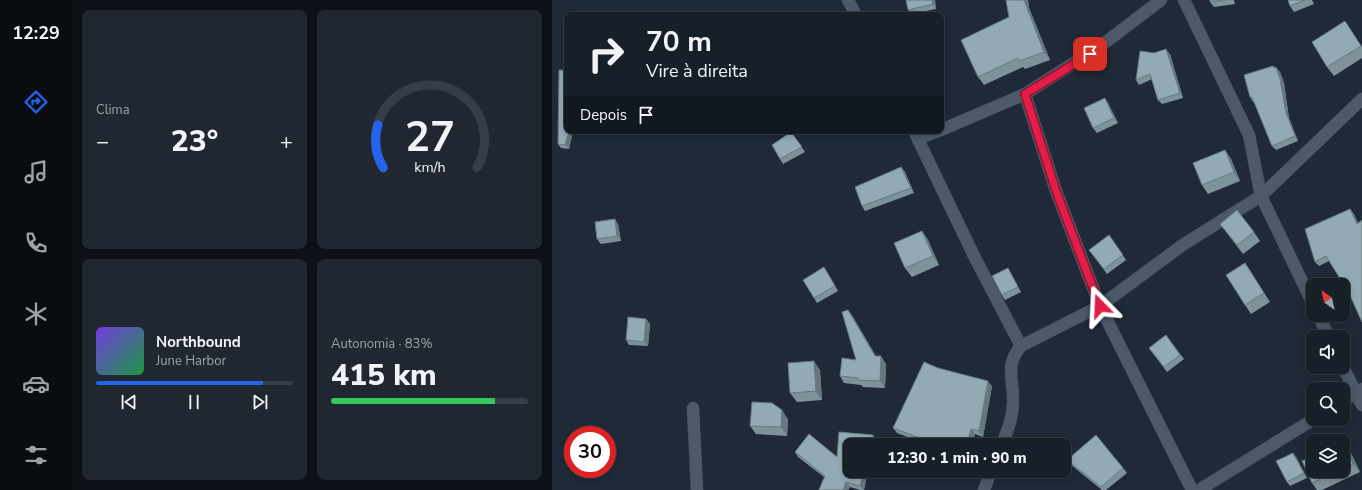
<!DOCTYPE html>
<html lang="pt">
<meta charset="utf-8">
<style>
body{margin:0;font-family:"Nunito Sans",sans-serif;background:#202731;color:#f1f3f6;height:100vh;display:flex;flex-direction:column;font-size:15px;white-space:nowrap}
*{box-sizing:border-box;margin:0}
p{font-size:13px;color:#9ea2a8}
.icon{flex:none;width:22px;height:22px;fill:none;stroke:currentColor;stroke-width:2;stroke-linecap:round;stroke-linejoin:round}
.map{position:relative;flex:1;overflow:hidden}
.details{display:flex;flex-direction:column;gap:10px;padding:10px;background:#0d1117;width:480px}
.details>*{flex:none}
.guide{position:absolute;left:12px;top:12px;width:380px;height:122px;border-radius:8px;box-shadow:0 2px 6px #0003,0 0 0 1px #363d46;background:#171f29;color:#f1f3f6;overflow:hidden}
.needle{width:26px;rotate:326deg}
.tools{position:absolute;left:754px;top:278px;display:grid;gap:8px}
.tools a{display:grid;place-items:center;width:44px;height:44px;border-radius:8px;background:#171f29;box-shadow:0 2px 6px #0003,0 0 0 1px #363d46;font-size:20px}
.speed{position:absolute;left:12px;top:426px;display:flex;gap:8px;font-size:20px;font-weight:700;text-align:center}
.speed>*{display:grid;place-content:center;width:52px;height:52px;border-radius:50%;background:#171f29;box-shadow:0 2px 6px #0003,0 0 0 1px #363d46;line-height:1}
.speed .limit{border:6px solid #d22;background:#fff;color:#111}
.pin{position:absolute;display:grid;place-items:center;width:34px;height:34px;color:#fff;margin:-17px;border-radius:8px;box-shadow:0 2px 6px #0006}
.me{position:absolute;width:44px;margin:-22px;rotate:339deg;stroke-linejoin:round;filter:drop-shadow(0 0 3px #0008)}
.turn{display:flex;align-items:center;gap:14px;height:84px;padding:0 16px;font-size:18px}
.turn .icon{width:52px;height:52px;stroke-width:2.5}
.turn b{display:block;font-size:28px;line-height:34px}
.then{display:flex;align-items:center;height:38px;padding:0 16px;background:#0003;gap:8px;font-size:15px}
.big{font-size:30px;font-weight:800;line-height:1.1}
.details .widget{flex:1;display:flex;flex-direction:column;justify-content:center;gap:6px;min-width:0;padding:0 14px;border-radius:8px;background:#202731}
.details .dial{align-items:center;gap:0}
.dial svg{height:104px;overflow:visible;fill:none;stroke:#363d46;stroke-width:7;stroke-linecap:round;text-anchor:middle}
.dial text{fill:#f1f3f6;stroke:none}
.song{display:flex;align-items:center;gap:12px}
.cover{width:48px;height:48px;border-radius:6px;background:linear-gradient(135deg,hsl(260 70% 55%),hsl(140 70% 35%))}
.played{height:4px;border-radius:2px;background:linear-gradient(90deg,#2563eb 85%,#363d46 85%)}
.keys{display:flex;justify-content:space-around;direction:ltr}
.heat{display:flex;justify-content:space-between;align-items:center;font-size:22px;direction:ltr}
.charge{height:6px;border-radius:3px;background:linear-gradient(90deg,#34c759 83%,#363d46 0)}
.details .tiles{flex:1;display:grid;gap:10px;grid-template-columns:repeat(2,1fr)}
.trip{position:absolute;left:291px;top:438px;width:228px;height:40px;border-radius:8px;background:#171f29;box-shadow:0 2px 6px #0003,0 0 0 1px #363d46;font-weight:800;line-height:40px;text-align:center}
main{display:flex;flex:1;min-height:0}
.dock{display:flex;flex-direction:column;width:72px;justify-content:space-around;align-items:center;background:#090c10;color:#9ea2a8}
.dock .icon{width:28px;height:28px}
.dock .active{color:#2563eb}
.dock b{font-size:18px;color:#f1f3f6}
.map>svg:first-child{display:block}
</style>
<main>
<nav class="dock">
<b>12:29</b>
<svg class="icon active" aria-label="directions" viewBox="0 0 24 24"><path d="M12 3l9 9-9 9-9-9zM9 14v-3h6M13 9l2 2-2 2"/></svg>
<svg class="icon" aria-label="music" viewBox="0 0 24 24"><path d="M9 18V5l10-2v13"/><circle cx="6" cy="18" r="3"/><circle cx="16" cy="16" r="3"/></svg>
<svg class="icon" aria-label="phone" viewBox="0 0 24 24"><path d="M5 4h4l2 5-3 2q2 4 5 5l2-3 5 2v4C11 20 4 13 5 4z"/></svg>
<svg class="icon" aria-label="climate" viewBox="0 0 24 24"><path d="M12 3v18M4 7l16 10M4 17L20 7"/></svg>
<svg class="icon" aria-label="car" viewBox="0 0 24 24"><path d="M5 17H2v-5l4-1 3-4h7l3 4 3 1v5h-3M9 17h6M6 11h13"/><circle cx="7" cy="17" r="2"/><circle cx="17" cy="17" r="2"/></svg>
<svg class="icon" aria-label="filters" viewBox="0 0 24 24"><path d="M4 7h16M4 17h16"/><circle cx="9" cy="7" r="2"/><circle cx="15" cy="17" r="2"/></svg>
</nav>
<section class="details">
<div class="tiles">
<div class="widget"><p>Clima</p>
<div class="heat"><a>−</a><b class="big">23°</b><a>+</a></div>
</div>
<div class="widget dial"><svg viewBox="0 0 100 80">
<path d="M14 69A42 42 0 1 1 86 69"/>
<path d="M14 69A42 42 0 0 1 10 36" stroke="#2563eb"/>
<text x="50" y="56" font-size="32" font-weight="700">27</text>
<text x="50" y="72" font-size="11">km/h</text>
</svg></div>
<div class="widget">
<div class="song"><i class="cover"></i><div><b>Northbound</b><p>June Harbor</p></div></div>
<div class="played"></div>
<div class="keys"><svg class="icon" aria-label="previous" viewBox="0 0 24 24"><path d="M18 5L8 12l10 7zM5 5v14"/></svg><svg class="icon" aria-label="pause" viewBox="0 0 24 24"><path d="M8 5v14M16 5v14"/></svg><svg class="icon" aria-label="next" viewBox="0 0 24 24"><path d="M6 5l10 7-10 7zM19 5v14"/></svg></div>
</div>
<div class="widget"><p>Autonomia · 83%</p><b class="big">415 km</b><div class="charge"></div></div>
</div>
</section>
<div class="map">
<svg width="810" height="490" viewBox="0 0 810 490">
<rect width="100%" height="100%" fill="#1f2937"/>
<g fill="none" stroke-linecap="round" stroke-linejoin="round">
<g stroke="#3b4450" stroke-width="13">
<g id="minor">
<path d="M296,0L304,15"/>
<path d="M632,0L697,135L709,196L761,304"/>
<path d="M473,94L504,191L548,306L640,490"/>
<path d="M389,130L473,94L550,45L609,0"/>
<path d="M362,131L423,258L469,346"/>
<path d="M366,139L386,131"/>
<path d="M766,315L777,337"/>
<path d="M791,367L810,405"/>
<path d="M791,401L810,389"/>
<path d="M141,408L145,490"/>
<path d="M450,445C455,431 461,418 461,403C462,379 452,366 469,346L548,306L632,244L709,196L810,99"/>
<path d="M432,490L439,471"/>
<path d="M647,490L762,419"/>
</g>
</g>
<use href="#minor" stroke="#4d5869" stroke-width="12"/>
</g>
<g fill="#7e929b">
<path d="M383,0L384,9L359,14L356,10Z"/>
<path d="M454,0H476L477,8L498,60L473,69L471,67L432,85L426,77L457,17Z"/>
<path d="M658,0H682L683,4L662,7L658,2Z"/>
<path d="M736,0H760L762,4L742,12L738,6Z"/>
<path d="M793,21L810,47V58L782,76L775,67Z"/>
<path d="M602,53L618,54L631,98L610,104L606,100L600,79L587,85L584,80Z"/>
<path d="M722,68L728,72L732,83L737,118L746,141L724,150L720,146L702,102H701L698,97Z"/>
<path d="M556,103L566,123L545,133L541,128Z"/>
<path d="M15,131H21L17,149L9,148L6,144Z"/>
<path d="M239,132L253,152L231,164L228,159Z"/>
<path d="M673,150L679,159L688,181L656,194L650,185Z"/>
<path d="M349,167L353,172L362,193L313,211L310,206Z"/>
<path d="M798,209L802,214L806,223L796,291L777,261L767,266L763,262Z"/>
<path d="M66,224L69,241L49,244L45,239Z"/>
<path d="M668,224L702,232L708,241L691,254Z"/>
<path d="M370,231L376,240L387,265L360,277L353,268Z"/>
<path d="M557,235L574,260L555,274L537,250Z"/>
<path d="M693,263L718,302L699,314L693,305Z"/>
<path d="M275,272L286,291L265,303L262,298Z"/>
<path d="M459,273L469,292L453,300L450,295Z"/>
<path d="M296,310L301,317L324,356L334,364L333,388L311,387L309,385L292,383L288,376L304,360Z"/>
<path d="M94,319L98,324L96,346L77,345L74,340Z"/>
<path d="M614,335L632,359L615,372L597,348Z"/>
<path d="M386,368L440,386L431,437L423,434L420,445H376L345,433L341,428Z"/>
<path d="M268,370L270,400L245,402L238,393Z"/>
<path d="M236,419L235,436L204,434L198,426Z"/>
<path d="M287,432L321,435L324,439L323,445H298V471H316L312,490H308L298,487L296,490H267L272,477L246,457L243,452L257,434L285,457Z"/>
<path d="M791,442L798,451L808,472L770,490H765L760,483L761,471H791Z"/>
<path d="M744,457L755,478L738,486L735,482Z"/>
<path d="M515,460L571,468L575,473L554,490H550L518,464Z"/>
</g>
<g fill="#66777e">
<path d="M380,0H383L384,9L381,4Z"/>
<path d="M472,0H476L477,8L498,60L492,52Z"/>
<path d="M614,49L618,54L631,98L628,93Z"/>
<path d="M724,67L728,72L732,83L737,118L746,141L743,136L734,113Z"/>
<path d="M553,98L556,103L566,123L562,118Z"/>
<path d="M17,131H21L17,149L13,145Z"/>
<path d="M673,150L679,159L688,181L682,172Z"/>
<path d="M349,167L353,172L362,193L359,188Z"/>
<path d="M798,209L802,214L808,228L805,224Z"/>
<path d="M63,219L66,224L69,241L65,236Z"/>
<path d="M370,231L376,240L387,265L381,256Z"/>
<path d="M296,310L301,317L328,363L323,356Z"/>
<path d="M94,319L98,324L96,346L92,342Z"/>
<path d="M329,356L334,364L333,388L328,381Z"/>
<path d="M262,361L268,370L270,400L264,391Z"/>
<path d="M436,381L440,386L431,437L427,431Z"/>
<path d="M230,410L236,419L235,436L229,427Z"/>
<path d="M419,429L423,434L420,445H415Z"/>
<path d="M321,435L324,439L323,445H318Z"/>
<path d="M792,442L798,451L808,472L801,464Z"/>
<path d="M741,453L744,457L755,478L752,473Z"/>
<path d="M312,471H316L312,490H311L308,486Z"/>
<path d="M294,482L298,487L296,490H291Z"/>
</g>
<g fill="#92aab4" stroke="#66777e">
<path d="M354,0H380L381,4L356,10Z"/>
<path d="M454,0H472L492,52L467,61L466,58L426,77L409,40L457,17Z"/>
<path d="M658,0H673L658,2Z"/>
<path d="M736,0H753L738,6Z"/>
<path d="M793,21L809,46L775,67L760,42Z"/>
<path d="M614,49L628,93L606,100L598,74L584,80L588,51L602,53Z"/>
<path d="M721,66L722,68L724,67L728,79L734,113L743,136L720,146L700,97H698L692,75Z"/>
<path d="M7,70H15V131H17L13,145L6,144Z"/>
<path d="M553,98L562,118L541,128L532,108Z"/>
<path d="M239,132L250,147L228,159L220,145Z"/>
<path d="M673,150L682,172L650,185L641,163Z"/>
<path d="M349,167L359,188L310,206L303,187Z"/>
<path d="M798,209L805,224L810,220V322L796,291L774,256L763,262L753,229Z"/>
<path d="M685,210L702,232L685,245L668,224Z"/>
<path d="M63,219L65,236L45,239L43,222Z"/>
<path d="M370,231L381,256L353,268L342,243Z"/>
<path d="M557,235L571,255L552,269L537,250Z"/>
<path d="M693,263L712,293L693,305L674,275Z"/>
<path d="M272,267L283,286L262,298L251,280Z"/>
<path d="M456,268L466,287L450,295L440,276Z"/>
<path d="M296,310L323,356H329L328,381L306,380V378L288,376L290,358L304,360L290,312Z"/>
<path d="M76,317L94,319L92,342L74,340Z"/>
<path d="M614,335L628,355L612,367L597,348Z"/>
<path d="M262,361L264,391L238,393L236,363Z"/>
<path d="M372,362L386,368L436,381L427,431L419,429L415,445H389L381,443L341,428Z"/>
<path d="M200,402L220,403L230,410L229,427L198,426Z"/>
<path d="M287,432L321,435L318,445H298V471H312L308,486L294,482L291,490H267L273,476L243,452L257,434L285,457Z"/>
<path d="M544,435L571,468L549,487L515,460Z"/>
<path d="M791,442H792L801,464L791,468Z"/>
<path d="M741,453L752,473L735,482L724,461Z"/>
<path d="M761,456V471H785L760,483L750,461Z"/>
</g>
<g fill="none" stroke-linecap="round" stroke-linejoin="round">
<g stroke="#92132f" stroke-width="10">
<path id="route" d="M538,54L473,94L504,191L548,306"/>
</g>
<use href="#route" stroke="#e11d48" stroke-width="7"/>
</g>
</svg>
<div class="tools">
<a><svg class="needle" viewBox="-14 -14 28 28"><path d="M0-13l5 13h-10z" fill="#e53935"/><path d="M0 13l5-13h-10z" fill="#9ea2a8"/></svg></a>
<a><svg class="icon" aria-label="sound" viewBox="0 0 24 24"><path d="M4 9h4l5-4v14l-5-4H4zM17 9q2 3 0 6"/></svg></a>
<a><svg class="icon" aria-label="search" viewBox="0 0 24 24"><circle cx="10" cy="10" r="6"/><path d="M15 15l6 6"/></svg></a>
<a><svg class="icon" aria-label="layers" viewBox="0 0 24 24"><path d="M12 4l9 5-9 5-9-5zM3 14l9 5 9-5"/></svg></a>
</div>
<div class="speed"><div class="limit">30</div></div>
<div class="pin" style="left:538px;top:54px;background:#d93025"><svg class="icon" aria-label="arrive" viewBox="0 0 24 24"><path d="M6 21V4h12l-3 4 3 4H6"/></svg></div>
<svg class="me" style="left:548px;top:306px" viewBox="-20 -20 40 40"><path d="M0-17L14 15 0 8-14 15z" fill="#e11d48" stroke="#fff" stroke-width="4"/></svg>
<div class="trip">12:30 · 1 min · 90 m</div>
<div class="guide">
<div class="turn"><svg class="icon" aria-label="right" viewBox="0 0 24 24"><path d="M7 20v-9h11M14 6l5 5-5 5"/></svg><div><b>70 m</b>Vire à direita</div></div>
<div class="then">Depois<svg class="icon" aria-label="arrive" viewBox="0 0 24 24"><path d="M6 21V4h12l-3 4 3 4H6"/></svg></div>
</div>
</div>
</main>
